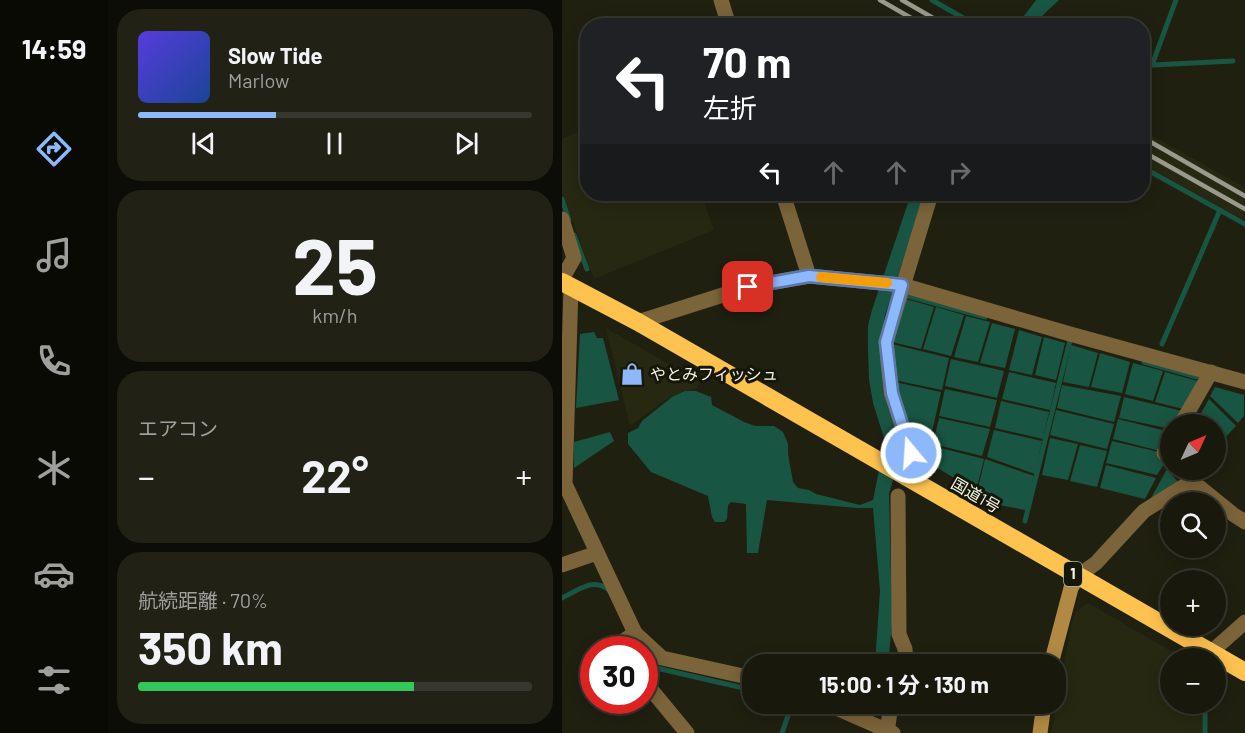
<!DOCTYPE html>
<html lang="ja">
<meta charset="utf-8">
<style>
body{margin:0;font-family:Barlow,"Noto Sans JP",sans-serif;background:#212116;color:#f1f3f6;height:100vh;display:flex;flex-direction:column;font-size:22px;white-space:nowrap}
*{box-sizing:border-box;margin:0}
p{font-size:20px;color:#9fa09d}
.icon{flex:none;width:33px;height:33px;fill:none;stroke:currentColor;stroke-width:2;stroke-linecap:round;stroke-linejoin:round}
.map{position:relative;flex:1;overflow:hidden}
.drawer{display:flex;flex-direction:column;gap:9px;padding:9px;background:#0d0d07;width:454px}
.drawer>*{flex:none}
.guide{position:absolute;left:18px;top:18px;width:570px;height:183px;border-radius:24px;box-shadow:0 3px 15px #0003,0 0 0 2px #36372e;background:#202124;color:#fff;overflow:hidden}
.needle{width:39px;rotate:46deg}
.buttons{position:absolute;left:598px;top:414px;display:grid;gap:12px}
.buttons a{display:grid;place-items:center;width:66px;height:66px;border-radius:50%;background:#18180d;box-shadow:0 3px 15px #0003,0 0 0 2px #36372e;font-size:30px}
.speed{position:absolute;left:18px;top:636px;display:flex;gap:12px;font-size:30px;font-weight:700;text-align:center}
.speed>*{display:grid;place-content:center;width:78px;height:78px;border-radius:50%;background:#18180d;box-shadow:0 3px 15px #0003,0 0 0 2px #36372e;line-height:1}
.speed .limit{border:9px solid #d22;background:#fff;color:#111}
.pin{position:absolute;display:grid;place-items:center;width:51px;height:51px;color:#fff;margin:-26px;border-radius:12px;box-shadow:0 3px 9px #0006}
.me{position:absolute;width:66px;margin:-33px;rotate:342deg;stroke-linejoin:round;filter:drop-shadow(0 0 4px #0008)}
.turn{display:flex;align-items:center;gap:21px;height:126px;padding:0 24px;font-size:27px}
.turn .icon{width:78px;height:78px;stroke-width:2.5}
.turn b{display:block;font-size:42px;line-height:51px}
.lanes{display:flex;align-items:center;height:57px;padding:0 24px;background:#0003;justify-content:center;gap:30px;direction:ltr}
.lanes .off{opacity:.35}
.big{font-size:45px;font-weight:700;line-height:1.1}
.drawer .widget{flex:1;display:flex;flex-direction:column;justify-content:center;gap:9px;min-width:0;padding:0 21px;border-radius:24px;background:#212116}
.drawer .dial{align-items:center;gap:0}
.dial b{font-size:78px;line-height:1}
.song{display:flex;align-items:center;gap:18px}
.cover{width:72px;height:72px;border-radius:9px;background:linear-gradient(135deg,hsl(250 70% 55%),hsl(220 70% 35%))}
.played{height:6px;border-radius:3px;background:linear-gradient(90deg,#8db9fc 35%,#36372e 35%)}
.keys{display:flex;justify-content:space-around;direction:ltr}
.heat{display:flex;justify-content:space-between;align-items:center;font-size:33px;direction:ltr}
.charge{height:9px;border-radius:4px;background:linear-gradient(90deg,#34c759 70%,#36372e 0)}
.trip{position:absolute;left:180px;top:654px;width:324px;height:60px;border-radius:24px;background:#18180d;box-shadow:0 3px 15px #0003,0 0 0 2px #36372e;font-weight:700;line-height:60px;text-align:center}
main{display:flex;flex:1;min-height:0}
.dock{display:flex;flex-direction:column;width:108px;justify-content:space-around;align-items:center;background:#0a0a05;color:#9fa09d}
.dock .icon{width:42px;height:42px}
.dock .selected{color:#8db9fc}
.dock b{font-size:27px;color:#f1f3f6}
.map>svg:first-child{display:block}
</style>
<main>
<nav class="dock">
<b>14:59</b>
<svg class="icon selected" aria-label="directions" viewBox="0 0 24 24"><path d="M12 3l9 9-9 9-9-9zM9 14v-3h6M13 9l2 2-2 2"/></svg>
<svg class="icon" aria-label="music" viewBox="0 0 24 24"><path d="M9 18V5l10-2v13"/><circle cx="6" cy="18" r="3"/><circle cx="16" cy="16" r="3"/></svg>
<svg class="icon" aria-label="phone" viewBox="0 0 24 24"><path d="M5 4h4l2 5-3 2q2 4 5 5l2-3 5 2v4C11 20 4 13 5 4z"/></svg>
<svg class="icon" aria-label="climate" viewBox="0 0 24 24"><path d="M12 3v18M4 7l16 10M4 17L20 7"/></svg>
<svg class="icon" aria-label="car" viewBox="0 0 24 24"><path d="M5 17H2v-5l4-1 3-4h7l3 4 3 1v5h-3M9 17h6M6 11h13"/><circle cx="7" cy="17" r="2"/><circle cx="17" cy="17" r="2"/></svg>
<svg class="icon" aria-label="filters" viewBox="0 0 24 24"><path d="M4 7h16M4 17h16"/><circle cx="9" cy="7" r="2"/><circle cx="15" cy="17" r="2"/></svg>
</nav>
<section class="drawer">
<div class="widget">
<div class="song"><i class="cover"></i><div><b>Slow Tide</b><p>Marlow</p></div></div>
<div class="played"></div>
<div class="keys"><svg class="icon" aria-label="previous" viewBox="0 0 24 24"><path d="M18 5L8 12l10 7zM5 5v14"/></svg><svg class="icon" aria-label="pause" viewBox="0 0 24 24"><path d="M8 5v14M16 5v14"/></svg><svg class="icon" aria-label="next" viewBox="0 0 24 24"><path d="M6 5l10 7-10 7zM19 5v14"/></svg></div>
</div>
<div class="widget dial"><b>25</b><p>km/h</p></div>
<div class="widget"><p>エアコン</p>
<div class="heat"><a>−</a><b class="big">22°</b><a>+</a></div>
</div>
<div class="widget"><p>航続距離 · 70%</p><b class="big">350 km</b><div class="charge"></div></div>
</section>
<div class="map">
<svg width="683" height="733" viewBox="0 0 683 733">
<rect width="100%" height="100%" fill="#202011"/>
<g fill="#272812">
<path d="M25,128L26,194H139L152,230L32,279L0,192V139Z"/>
<path d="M580,130L682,187V220L581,164Z"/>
<path d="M44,328L138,382L134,389L123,391L103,400L68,426Z"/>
<path d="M526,603L621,658H609V704H640V733H489L510,622L514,612Z"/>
</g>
<g fill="#195543">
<path d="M474,0H497L482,14L474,25H455Z"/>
<path d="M349,194H363L323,315L318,345L321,393L340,449L327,494L330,624L326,664H313L318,591L311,508H295L205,500L196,553H185L184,504L169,502L166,505L165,519L162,522H153L150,517L146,496L89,472L66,444V433L76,428L80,421L110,397L123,391H134L149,397L150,405L182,422L193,426H212L221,432L226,444V454L231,482L236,488L247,490L254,494L298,505L311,500L323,441L311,403L307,379L306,349V326L310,310Z"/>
<path d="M344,299L372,307L359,349L330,342Z"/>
<path d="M374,307L402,315L389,356L361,349Z"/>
<path d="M404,316L428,322L416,362L392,357Z"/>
<path d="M430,323L453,329L443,368L418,363Z"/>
<path d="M457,330L480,337L470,375L447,370Z"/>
<path d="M32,332L35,338H41L57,400L14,408L18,334Z"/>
<path d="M482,337L503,343L494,380L473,375Z"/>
<path d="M330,344L387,358L380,390L332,380Z"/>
<path d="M509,345L536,353L527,387L501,382Z"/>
<path d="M538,353L568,362L560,393L529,387Z"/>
<path d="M389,359L442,371L435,398L383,386Z"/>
<path d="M571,363L601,371L591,401L563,394Z"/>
<path d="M447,372L494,383L488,410L440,399Z"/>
<path d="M603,372L636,381L621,409L593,402Z"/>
<path d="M333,382L379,392L368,441L352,438Z"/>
<path d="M500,385L559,396L552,422L495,408Z"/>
<path d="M653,387L682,395V416L676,423L648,396Z"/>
<path d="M383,389L435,400L428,427L377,416Z"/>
<path d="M562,397L620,411L612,424H609V429L557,418Z"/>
<path d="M647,399L674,426L654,447V424H633Z"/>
<path d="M439,401L487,412L481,439L433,428Z"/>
<path d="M494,410L552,424L545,449L488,435Z"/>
<path d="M377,418L428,429L420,456L371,444Z"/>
<path d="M556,419L608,432L598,451L551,439Z"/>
<path d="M432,430L480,441L473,474L425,457Z"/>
<path d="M48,432L52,441L12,468V442Z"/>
<path d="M488,438L516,444L506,480L480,475Z"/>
<path d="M550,441L597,452L595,456L602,464L595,475L544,463Z"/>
<path d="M518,445L545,451L535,487L508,481Z"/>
<path d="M371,446L422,459L414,491L367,463Z"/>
<path d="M423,459L472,476L464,510L437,505L415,492Z"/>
<path d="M544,465L594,478L583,499L538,488Z"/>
<path d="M605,469L617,483L588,500Z"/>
</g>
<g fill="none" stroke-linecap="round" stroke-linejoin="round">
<g stroke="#195543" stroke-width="5">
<path d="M370,0L415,26"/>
<path d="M614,0L590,65L671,61"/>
<path d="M580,167L683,224"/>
<path d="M0,199L7,220"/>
<path d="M12,235L25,269"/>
<path d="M346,296L423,317"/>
<path d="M600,344L658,210"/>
<path d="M582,362L635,377"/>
<path d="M463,521L508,340"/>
<path d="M0,598C17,590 31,577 47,590"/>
<path d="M82,661L90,667L190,690"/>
<path d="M220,733L230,704"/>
<path d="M643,733V704"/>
</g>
<g stroke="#7b633a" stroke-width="15">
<path d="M159,0L167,26"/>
<path d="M221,194L247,276"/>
<path d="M0,219L12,258L0,279"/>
<path d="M9,287L3,484L73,633L100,658L190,678"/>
<path d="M76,322L186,287L247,276L340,285L508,334L683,382"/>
<path d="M619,424L649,372"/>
<path d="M609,441L602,453L609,459"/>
<path d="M349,453L329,393L324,342L369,194"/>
<path d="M619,470L630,481"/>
<path d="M336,496L337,634L343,649L344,664"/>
<path d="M0,565L35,553"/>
<path d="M516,576L534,563L582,511L630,481L672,515L683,522"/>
<path d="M62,650L63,640L73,633"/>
<path d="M648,653L683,622"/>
<path d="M82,681L125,733"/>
<path d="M265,704L331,733"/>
<path d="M325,733L329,704"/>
</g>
<g stroke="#b08944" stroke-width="15">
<path d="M489,664L509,588L516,576"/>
<path d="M478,733L482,704"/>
</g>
<path stroke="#fec24f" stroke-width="18" d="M0,282L76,322L683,672"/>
<g stroke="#99998d" stroke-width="4.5">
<path d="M318,0L363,26"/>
<path d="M340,0L385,26"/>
<path d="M580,137L683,196"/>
<path d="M580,151L683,209"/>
</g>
</g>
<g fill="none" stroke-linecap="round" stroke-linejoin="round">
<g stroke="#5c78a4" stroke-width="15">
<path id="route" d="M186,287L247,276L340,285L324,342L330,393L349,453"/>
</g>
<use href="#route" stroke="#8db9fc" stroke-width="10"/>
<path stroke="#f59e0b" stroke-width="10" d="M259,277L325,283"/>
</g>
<defs>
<g id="shop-bare" transform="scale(1.8)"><path d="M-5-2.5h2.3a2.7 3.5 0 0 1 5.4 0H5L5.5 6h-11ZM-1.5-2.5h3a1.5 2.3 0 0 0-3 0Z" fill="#8db9fc" stroke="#171708" stroke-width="2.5" paint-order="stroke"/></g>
</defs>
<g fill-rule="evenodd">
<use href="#shop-bare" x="70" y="374"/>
</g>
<g text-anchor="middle" stroke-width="6" stroke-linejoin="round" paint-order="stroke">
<rect fill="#171708" stroke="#b2b2a6" stroke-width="1.5" x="502" y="562" width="18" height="24" rx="4.5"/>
<g font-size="15" font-weight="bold" fill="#f4f4ea">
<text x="511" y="579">1</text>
</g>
<g font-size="16" fill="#f4f4ea" stroke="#171708" text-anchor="start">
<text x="88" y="380">やとみフィッシュ</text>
</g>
<g font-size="16" fill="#f4f4ea" stroke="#171708">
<text transform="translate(414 495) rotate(30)" y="6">国道1号</text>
</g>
</g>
</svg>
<div class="buttons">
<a><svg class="needle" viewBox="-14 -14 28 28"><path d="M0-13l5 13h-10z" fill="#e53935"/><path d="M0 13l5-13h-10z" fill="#9fa09d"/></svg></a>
<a><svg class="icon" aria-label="search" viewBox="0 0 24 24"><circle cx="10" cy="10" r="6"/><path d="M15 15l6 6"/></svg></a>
<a>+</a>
<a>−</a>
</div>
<div class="speed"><div class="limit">30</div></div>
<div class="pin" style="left:186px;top:287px;background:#d93025"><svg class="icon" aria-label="arrive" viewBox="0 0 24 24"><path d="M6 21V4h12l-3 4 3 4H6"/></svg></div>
<svg class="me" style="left:349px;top:453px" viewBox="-20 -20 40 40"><circle r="17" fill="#8db9fc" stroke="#fff" stroke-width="3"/><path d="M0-11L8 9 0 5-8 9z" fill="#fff"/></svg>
<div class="trip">15:00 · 1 分 · 130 m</div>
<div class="guide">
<div class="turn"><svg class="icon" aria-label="left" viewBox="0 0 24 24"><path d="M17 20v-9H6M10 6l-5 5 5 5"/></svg><div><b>70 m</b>左折</div></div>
<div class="lanes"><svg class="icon" aria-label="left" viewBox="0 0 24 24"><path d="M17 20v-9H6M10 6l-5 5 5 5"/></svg><svg class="icon off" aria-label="ahead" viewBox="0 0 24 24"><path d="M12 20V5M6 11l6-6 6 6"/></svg><svg class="icon off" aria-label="ahead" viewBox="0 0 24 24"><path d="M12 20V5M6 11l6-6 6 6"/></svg><svg class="icon off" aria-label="right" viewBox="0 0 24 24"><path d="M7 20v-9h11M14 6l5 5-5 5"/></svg></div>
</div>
</div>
</main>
